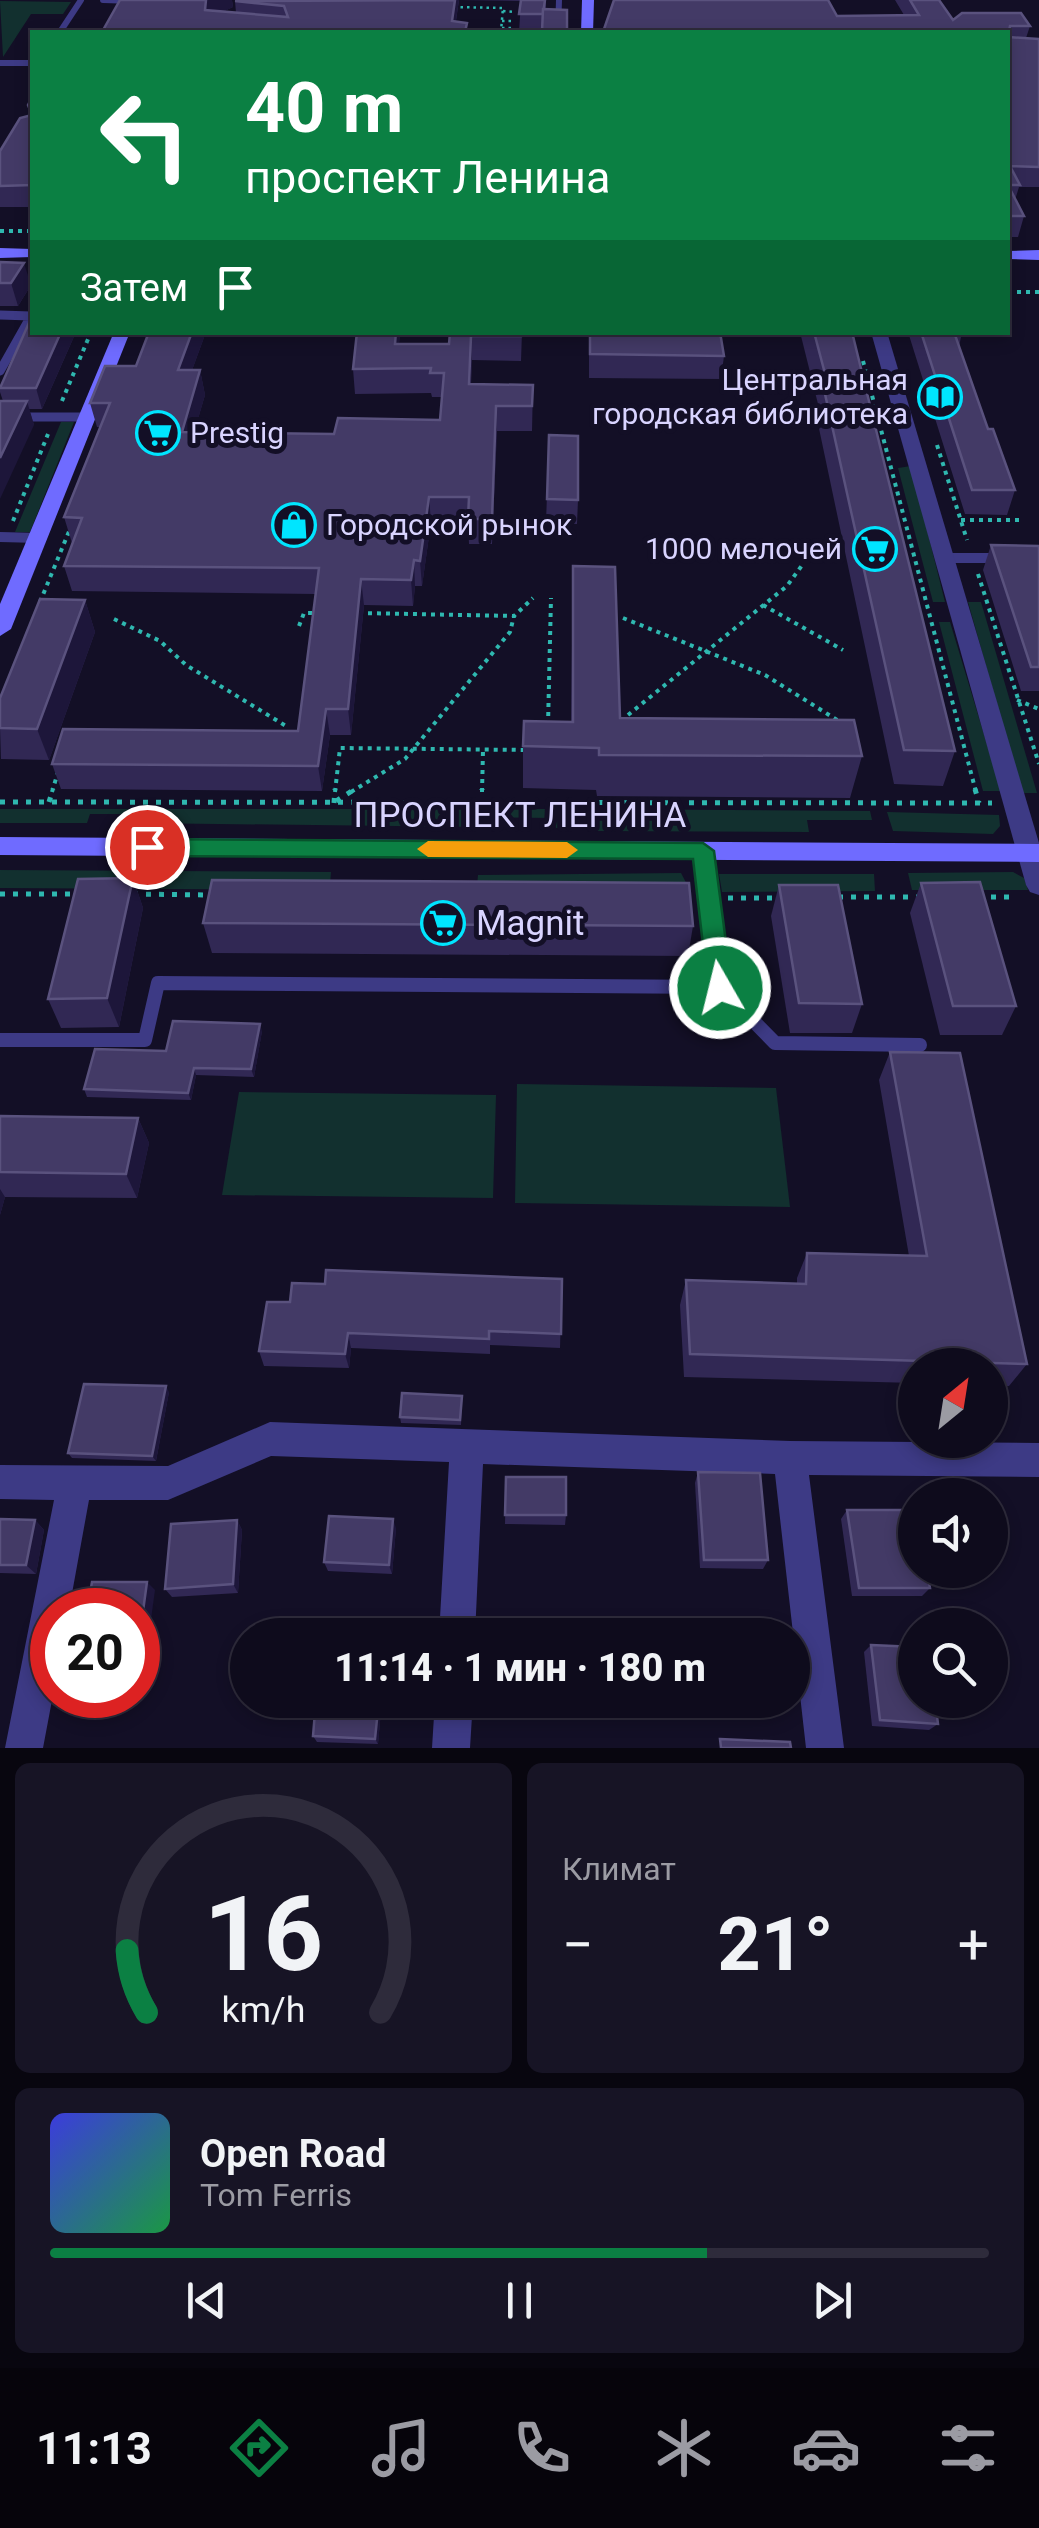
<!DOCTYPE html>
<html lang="ru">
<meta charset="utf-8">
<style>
body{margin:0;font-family:Roboto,sans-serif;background:#171425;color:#f1f3f6;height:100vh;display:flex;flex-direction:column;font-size:38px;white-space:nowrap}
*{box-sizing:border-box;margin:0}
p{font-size:32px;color:#9b9ba3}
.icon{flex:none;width:55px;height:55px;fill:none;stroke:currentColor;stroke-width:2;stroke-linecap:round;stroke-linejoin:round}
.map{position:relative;height:1748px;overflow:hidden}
.side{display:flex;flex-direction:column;gap:15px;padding:15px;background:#08060f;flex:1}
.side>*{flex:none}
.guide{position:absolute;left:30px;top:30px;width:980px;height:305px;border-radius:0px;box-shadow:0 5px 15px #0003,0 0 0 2px #2e2b3b;background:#0b8043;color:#fff;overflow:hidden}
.needle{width:65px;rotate:30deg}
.tools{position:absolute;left:898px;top:1348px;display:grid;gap:20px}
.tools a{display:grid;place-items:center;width:110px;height:110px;border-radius:50%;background:#0e0b1c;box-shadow:0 5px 15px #0003,0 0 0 2px #2e2b3b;font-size:50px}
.speed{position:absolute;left:30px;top:1588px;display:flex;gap:20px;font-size:50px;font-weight:700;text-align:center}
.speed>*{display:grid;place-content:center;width:130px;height:130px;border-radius:50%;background:#0e0b1c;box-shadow:0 5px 15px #0003,0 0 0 2px #2e2b3b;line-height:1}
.speed .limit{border:15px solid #d22;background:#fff;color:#111}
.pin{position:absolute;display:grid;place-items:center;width:85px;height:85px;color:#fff;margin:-42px;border:5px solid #fff;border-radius:50%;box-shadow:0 2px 10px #0007}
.me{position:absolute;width:110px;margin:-55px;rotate:352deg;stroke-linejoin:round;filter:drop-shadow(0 0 8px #0008)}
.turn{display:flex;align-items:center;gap:35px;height:210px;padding:0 50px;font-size:45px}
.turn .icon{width:130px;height:130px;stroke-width:2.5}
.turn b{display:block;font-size:70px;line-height:85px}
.then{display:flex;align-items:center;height:95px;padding:0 50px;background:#0003;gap:20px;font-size:38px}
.big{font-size:75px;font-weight:800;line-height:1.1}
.side .tile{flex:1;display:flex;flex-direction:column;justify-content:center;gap:15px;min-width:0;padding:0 35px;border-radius:15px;background:#171425}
.side .dial{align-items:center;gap:0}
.dial svg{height:260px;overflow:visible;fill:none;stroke:#2e2b3b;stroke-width:7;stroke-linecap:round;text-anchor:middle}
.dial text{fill:#f1f3f6;stroke:none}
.song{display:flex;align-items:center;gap:30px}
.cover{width:120px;height:120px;border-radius:15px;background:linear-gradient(135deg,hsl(240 70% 55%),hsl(140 70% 35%))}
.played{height:10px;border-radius:5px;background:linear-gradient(90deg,#0b8043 70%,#2e2b3b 70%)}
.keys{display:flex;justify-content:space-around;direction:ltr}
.heat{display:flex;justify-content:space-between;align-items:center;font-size:55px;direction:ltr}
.side .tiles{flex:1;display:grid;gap:15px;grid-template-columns:1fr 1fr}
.tile:last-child{grid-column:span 2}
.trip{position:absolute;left:230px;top:1618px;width:580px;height:100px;border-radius:50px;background:#0e0b1c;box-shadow:0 5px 15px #0003,0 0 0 2px #2e2b3b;font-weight:800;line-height:100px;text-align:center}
.menu{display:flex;height:160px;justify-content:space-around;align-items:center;background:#06040b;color:#9b9ba3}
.menu .icon{width:70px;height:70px}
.menu .on{color:#0b8043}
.menu b{font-size:45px;color:#f1f3f6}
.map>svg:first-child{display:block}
</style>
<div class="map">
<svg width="1039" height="1748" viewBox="0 0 1039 1748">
<rect width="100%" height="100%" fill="#130f26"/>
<g fill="#12302f">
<path d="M0,1L71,2L63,14H31L3,57Z"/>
<path d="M61,422H74L30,532H15Z"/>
<path d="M911,466L945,602H933L898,468Z"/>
<path d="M968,602H981L1037,793H1022Z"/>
<path d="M939,622H950L1001,791H983Z"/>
<path d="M0,809H568L570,829L556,828L554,818L476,817L475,827L139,823L138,814H90L87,823H0Z"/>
<path d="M593,809L870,811L872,820H807L809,832L594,831Z"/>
<path d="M887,812L999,815L1000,826L993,834L893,831Z"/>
<path d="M0,870L331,872L330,884L477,886L478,875L681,873L691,892L0,888Z"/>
<path d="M1013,872L1024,878L1028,890H912L908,873Z"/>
<path d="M719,874H874L875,891L722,892Z"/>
<path d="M517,1084L776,1088L790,1207L515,1203Z"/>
<path d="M239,1092L496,1095L493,1198L222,1195Z"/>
</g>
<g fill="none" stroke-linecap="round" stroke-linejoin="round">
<g stroke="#2fb8b0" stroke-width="2.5" stroke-dasharray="2.5 4" stroke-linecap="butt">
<path d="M454,7L503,8L501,31"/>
<path d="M503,11L514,12"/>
<path d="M502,21H514"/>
<path d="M502,28H513"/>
</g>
<g stroke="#2fb8b0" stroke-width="4" stroke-dasharray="4 5" stroke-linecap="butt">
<path d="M0,231H32"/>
<path d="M1008,292H1039"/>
<path d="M863,361L976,792"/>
<path d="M62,401L91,332"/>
<path d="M937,445L967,540"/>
<path d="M961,520H1022"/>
<path d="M13,521L48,434"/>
<path d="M978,574L1039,764"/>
<path d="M40,602L70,529"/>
<path d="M763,605L843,650"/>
<path d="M359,613L514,616L533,598"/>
<path d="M623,618L765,675L842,723"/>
<path d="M114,619L160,641L186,665L286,726"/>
<path d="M299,626L304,613H318"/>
<path d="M1017,700L1039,709"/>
<path d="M628,715L787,586L816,546"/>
<path d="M548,725L551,598"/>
<path d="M52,792L58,772"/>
<path d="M335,792L340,748L529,750"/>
<path d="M351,792L405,759L510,632L514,616"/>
<path d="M482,792L483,751"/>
</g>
<g stroke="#2fb8b0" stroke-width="5" stroke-dasharray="5 8" stroke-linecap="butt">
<path d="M975,789L979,803"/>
<path d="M336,801L355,789"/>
<path d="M0,802L992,803"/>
<path d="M49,802L53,789"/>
<path d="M334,803L335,789"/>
<path d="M482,803V789"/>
<path d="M0,894H77"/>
<path d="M133,894L212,895"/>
<path d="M838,897H922"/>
<path d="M978,897H1017"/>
<path d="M728,898H782"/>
</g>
<g stroke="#3d3a85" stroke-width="6">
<path d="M103,0L136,1"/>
<path d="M60,32L81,0"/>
<path d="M558,32L559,0"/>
<path d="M0,63H32"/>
</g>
<g stroke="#3d3a85" stroke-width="9">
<path d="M0,315L31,316L0,371"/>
<path d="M0,417H86"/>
</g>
<g stroke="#3d3a85" stroke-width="10">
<path d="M0,537L39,538"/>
<path d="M942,558H1000"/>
</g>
<g stroke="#3d3a85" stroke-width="14">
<path d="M720,987L775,1043L920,1045"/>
<path d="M0,1040H145L158,983L720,987L703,851"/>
</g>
<g fill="#3d3a85" fill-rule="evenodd">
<path d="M871,332H887L1039,843V895L1030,892L1026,885Z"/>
<path d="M270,1422L790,1441L1039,1443V1477L809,1475L844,1748H806L775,1474L483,1464L475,1635H439L449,1462L271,1456L168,1500H89L69,1610H52L53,1695L43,1748H5L54,1500L0,1499V1465L168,1466Z"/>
<path d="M435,1700H473L470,1748H432Z"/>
</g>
<g fill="#6f6bff" fill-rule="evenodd">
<path d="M582,0H594L593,32H581Z"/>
<path d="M0,248L32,249V257L0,258Z"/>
<path d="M1039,250V260L1008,259V251Z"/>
<path d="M114,332H130L11,629L0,636V604Z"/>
<path d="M0,837L1039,844V862L0,855Z"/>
</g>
</g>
<g fill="#312854">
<path d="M120,0H232L233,7L224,11L236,13L235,1L236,0H546V9L567,32H519L521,1L459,0L456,21L102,32Z"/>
<path d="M895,0H939L953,20L1030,26L1026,38L1039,39V187H1019L1015,200L1024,216L1018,237H1008V32L837,16L904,15Z"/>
<path d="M32,97V207H0V151L31,116L28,105Z"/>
<path d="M0,262L31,285L18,306H0Z"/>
<path d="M32,332H76L42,409H29L34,425L3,401L0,392V386Z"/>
<path d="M206,332L192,370H200L205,395L194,432L334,434L440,420L442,397H432L431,393L355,394L353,369L400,332L399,344H449L450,332H522L521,361L472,360L471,384L533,385L532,431H497L492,544H469L468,522H431L422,586H415L413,606L364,605L351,735H330L322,791L61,789L52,764L298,731L316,594L72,591L64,566L72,543L64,517L100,427H97L90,403L136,366Z"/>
<path d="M589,332H720L724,356L721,379L589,378Z"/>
<path d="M800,332H852L955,751L943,786L894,784L817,419L819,408Z"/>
<path d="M908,332H962L959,347L988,429L1015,490L1007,515L965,514Z"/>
<path d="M549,435L578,500L577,524L546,523Z"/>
<path d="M991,545L1039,546V691H1021L983,570Z"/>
<path d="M573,566L620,718L862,756L850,798L597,796L596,790L523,788V746L571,722Z"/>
<path d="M85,600L95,632L49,760L1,759L0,728Z"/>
<path d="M133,878L143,908L119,1027L61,1028L48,999Z"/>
<path d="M921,883L1016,1006L1002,1035H940L910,913Z"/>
<path d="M779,885L862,1004L852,1033H790L771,916Z"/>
<path d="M203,923L693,926L688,956L212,953Z"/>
<path d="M262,1031L254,1077L196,1075L191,1100L87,1097L84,1089L166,1051Z"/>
<path d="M890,1052L1027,1364L1009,1386H990V1365H915V1383L684,1377L680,1305L686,1280L797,1284V1278L807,1253L909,1256L879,1080Z"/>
<path d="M0,1116L138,1118L149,1143L137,1198L5,1197L0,1215Z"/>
<path d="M562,1279L560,1348L490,1345V1354L351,1348L349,1368L264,1366L259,1351L290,1302L325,1284Z"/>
<path d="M169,1392L156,1461L72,1458L68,1453Z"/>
<path d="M462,1402L461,1425L401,1423L400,1417Z"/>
<path d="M698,1472L768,1560L763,1569L700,1568L695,1483Z"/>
<path d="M506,1477L566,1515L565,1525L505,1524Z"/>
<path d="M847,1510L930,1588L922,1596H852L841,1519Z"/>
<path d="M0,1519L35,1520L44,1530L36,1574L0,1573Z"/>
<path d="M237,1520L242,1530L238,1593L172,1597L165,1589Z"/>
<path d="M396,1528L392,1574L328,1571L324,1562Z"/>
<path d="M871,1645L938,1724L929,1730L872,1726L864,1652Z"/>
<path d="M316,1700H382L378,1744L317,1742L313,1736Z"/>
</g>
<g fill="#1d163a">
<path d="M205,0H232L233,7L208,19Z"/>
<path d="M455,0H459L454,32L452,21Z"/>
<path d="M24,263L31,285L18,306L11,283Z"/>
<path d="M61,332H76L42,409L36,388Z"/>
<path d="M192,332H206L183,395L178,370Z"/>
<path d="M396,332H400L397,368L395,344Z"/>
<path d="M471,336L472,360L469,409V384Z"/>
<path d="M200,370L205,395L187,457L182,432Z"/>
<path d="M27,401L34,425L0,499V458Z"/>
<path d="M496,406L497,431L492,544V519Z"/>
<path d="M429,497L431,522L422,586L420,561Z"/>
<path d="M414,560L415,586L413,606L411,580Z"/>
<path d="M361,579L364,605L351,735L348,709Z"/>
<path d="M85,600L95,632L49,760L37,729Z"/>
<path d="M326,709L330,735L322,791L318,766Z"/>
<path d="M133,878L143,908L119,1027L107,998Z"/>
<path d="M260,1024L262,1031L254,1077L251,1069Z"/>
<path d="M194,1068L196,1075L191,1100L188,1093Z"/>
<path d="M138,1118L149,1143L137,1198L126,1174Z"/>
<path d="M0,1189L5,1197L0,1215Z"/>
<path d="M348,1333L351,1348L349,1368L345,1354Z"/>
<path d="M166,1386L169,1392L156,1461L152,1456Z"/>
<path d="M393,1519L396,1528L392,1574L389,1565Z"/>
<path d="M35,1520L44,1530L36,1574L26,1565Z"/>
<path d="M237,1520L242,1530L238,1593L233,1584Z"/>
<path d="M147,1582L155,1590L146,1656L138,1648Z"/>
<path d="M379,1700H382L378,1744L375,1739Z"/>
</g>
<g fill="#433a66" stroke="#5a527e" stroke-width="2.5">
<path d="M120,0H206L205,10L288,17L284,6L235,1L455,0L452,21L467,23L465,32H266L267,30L265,32H102Z"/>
<path d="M521,0H545L543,14H519Z"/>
<path d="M614,0H828L837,16L919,15L910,0H939L953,20L962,13H1021L1030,26H1010L1008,36V32H603Z"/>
<path d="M543,9L567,10V32H542Z"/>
<path d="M1008,37L1039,39V167L1010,166L1020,185H1008Z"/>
<path d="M32,97V185L0,186V151L20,118L32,115L28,105Z"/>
<path d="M1008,185L1024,216H1008Z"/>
<path d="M0,262L24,263L11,283H0Z"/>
<path d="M32,316V332H61L36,388H0Z"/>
<path d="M149,332H192L178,370H200L182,432L334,434L338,418L440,420L444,373H430L431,368L353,369L357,332H396L395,344H449L450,332H521V336H471L469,384L533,385L532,406H496L492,519H468L469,497H429L420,561L414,560L411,580L361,579L348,709H326L318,766L52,764L63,729L298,731L319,568L64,566L82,518L64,517L110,403H90L105,366H136Z"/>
<path d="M590,332H720L724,356L590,354Z"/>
<path d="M814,332H852L955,751L904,750L823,385H828Z"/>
<path d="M921,332H954L988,429H993L1015,490H972Z"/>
<path d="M0,401H27L0,458Z"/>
<path d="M549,435L578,436V500L547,499Z"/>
<path d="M991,545L1039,546V667H1031Z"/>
<path d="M573,566L615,567L620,718L854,720L862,756L599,755V748L523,746L524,721L573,722Z"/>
<path d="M40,599L85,600L37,729L0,728V698Z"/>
<path d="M133,878L107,998L48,999L78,879Z"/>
<path d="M212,880L689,883L693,926L203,923Z"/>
<path d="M980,882L1016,1006H953L921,883Z"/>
<path d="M779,885H838L862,1004L799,1003Z"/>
<path d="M173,1021L260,1024L251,1069L194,1068L188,1093L84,1089L95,1049L166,1051Z"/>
<path d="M890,1052L960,1053L1027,1364L690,1354L686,1280L806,1284L807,1253L927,1256Z"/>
<path d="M0,1116L138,1118L126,1174L0,1172Z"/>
<path d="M326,1270L562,1279L561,1334L489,1331V1339L348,1333L345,1354L259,1351L267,1302H290L292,1283L325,1284Z"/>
<path d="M84,1384L166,1386L152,1456L68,1453Z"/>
<path d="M402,1393L462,1396L460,1420L400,1417Z"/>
<path d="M698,1472L760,1473L768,1560H704Z"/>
<path d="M506,1477H566V1515H505Z"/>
<path d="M847,1510H915V1570H927L930,1588H859Z"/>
<path d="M329,1516L393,1519L389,1565L324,1562Z"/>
<path d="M0,1519L35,1520L26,1565H0Z"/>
<path d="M237,1520L233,1584L165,1589L171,1524Z"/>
<path d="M92,1582H147L138,1648V1610H87Z"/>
<path d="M506,1623L571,1627V1635H506Z"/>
<path d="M710,1630L771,1631L772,1635H711Z"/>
<path d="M871,1645L915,1647V1700H935L938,1724L880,1720Z"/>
<path d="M316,1700H379L375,1739L313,1736Z"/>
<path d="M720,1739L790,1742L791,1748H721Z"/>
</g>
<path fill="#0b8043" stroke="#07532c" stroke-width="2.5" d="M147,839L703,843L714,851L732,988L720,997L708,988L693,859L147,856L136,847Z"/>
<path fill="#f59e0b" d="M428,841L567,842L578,850L567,858L428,857L417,849Z"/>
<defs>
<g id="library-ring" transform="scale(2.25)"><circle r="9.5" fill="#130f26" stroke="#00e5ff" stroke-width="1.5"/><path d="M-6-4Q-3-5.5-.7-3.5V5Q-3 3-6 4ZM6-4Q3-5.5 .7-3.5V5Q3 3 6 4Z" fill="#00e5ff"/></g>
<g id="supermarket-ring" transform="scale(2.25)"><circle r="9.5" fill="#130f26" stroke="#00e5ff" stroke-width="1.5"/><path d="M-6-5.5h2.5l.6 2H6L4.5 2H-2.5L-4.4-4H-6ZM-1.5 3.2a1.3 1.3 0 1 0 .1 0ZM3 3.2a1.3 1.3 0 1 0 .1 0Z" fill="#00e5ff"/></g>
<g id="shop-ring" transform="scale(2.25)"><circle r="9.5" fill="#130f26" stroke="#00e5ff" stroke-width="1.5"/><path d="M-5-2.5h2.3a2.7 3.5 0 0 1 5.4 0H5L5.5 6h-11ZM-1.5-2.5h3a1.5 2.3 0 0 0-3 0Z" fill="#00e5ff"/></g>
</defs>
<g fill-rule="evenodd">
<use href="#library-ring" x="940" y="397"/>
<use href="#supermarket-ring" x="158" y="433"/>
<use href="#shop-ring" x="294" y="525"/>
<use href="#supermarket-ring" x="875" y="549"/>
<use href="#supermarket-ring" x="443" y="923"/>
</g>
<g text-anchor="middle" stroke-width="10" stroke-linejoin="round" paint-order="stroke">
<g font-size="30" fill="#d9d4ff" stroke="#130f26" text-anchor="end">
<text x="908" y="390">Центральная<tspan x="908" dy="34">городская библиотека</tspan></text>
<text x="190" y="443" text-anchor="start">Prestig</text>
<text x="326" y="535" text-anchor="start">Городской рынок</text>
<text x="842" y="559">1000 мелочей</text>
</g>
<g font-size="35" fill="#d9d4ff" stroke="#130f26">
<text x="520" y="827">ПРОСПЕКТ ЛЕНИНА</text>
</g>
<g font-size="35" fill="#d9d4ff" stroke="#130f26" text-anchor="start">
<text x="476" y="935">Magnit</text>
</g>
</g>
</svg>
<div class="tools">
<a><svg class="needle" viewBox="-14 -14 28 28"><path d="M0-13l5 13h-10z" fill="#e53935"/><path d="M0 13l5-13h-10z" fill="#9b9ba3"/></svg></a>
<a><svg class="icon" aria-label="sound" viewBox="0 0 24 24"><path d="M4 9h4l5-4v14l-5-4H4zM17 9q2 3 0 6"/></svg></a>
<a><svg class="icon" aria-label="search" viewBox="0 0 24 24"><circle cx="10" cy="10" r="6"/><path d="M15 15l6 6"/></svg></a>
</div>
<div class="speed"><div class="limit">20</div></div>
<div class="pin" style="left:147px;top:847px;background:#d93025"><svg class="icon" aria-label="arrive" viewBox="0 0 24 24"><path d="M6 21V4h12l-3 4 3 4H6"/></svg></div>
<svg class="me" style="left:720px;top:988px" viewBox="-20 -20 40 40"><circle r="17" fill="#0b8043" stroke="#fff" stroke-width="3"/><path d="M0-11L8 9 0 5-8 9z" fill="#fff"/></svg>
<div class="trip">11:14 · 1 мин · 180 m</div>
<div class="guide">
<div class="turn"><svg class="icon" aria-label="left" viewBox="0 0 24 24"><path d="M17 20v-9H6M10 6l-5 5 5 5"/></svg><div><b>40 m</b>проспект Ленина</div></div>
<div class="then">Затем<svg class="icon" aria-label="arrive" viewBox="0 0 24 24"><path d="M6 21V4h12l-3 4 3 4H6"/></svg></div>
</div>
</div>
<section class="side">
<div class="tiles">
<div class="tile dial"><svg viewBox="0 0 100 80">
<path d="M14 69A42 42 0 1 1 86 69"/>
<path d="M14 69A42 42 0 0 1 8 50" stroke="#0b8043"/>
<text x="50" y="56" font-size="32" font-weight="700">16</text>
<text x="50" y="72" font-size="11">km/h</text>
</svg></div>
<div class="tile"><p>Климат</p>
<div class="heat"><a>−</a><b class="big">21°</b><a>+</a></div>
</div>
<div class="tile">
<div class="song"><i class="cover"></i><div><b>Open Road</b><p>Tom Ferris</p></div></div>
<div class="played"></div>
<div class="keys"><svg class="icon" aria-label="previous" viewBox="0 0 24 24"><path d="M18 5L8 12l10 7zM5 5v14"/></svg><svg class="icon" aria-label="pause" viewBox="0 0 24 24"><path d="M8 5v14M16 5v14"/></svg><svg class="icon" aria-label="next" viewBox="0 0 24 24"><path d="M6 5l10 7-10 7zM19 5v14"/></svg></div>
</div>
</div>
</section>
<nav class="menu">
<b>11:13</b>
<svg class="icon on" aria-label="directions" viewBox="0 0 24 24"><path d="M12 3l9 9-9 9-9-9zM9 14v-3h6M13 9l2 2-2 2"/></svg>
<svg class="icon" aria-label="music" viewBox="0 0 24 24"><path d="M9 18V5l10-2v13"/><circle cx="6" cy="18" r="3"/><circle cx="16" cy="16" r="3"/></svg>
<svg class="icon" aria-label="phone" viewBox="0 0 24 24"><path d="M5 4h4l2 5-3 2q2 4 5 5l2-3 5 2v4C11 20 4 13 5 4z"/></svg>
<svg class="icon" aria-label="climate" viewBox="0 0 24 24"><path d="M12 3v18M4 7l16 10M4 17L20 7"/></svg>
<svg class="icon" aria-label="car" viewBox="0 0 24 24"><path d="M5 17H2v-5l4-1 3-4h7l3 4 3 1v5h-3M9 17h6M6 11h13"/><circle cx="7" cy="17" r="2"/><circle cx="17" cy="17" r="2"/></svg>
<svg class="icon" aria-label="filters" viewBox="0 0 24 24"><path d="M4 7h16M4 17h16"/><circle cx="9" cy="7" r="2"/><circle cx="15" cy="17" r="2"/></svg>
</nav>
